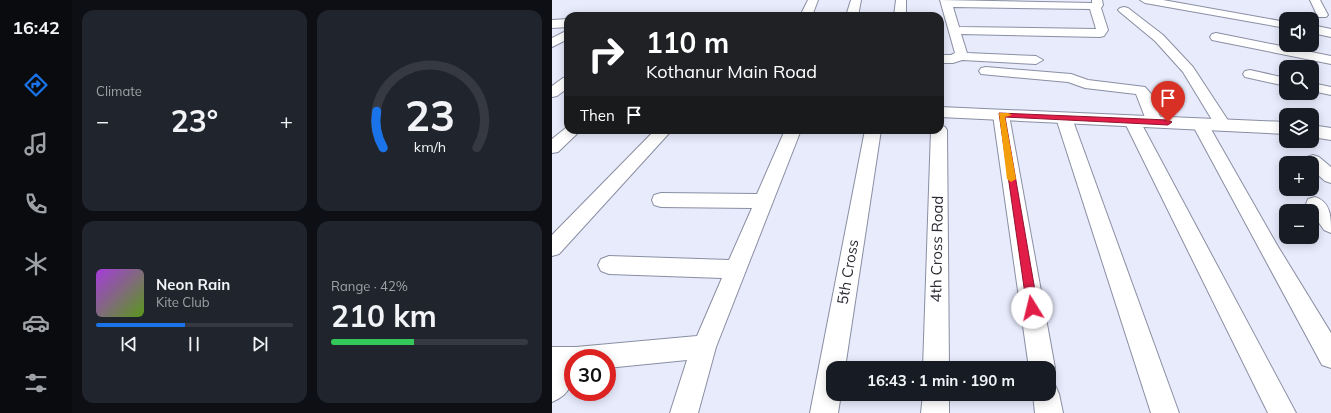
<!DOCTYPE html>
<meta charset="utf-8">
<style>
body{margin:0;font-family:Mulish,sans-serif;background:#20242c;color:#f1f3f6;height:100vh;display:flex;flex-direction:column;font-size:15px;white-space:nowrap}
*{box-sizing:border-box;margin:0}
p{font-size:13px;color:#9ea1a6}
.icon{flex:none;width:22px;height:22px;fill:none;stroke:currentColor;stroke-width:2;stroke-linecap:round;stroke-linejoin:round}
.map{position:relative;flex:1;overflow:hidden}
.details{display:flex;flex-direction:column;gap:10px;padding:10px;background:#0d0f14;width:480px}
.details>*{flex:none}
.banner{position:absolute;left:12px;top:12px;width:380px;height:122px;border-radius:12px;box-shadow:0 2px 10px #0003;background:#202124;color:#fff;overflow:hidden}
.fabs{position:absolute;left:727px;top:12px;display:grid;gap:8px}
.fabs a{display:grid;place-items:center;width:40px;height:40px;border-radius:8px;background:#171b24;box-shadow:0 2px 10px #0003;font-size:20px}
.speed{position:absolute;left:12px;top:349px;display:flex;gap:8px;font-size:20px;font-weight:700;text-align:center}
.speed>*{display:grid;place-content:center;width:52px;height:52px;border-radius:50%;background:#171b24;box-shadow:0 2px 10px #0003;line-height:1}
.speed .limit{border:6px solid #d22;background:#fff;color:#111}
.pin{position:absolute;display:grid;place-items:center;width:34px;height:34px;color:#fff;margin:-41px -17px;border-radius:50% 50% 50% 0;rotate:-45deg;box-shadow:0 0 4px #0007}
.pin .icon{rotate:45deg}
.me{position:absolute;width:44px;margin:-22px;rotate:351deg;stroke-linejoin:round;filter:drop-shadow(0 0 3px #0008)}
.turn{display:flex;align-items:center;gap:14px;height:84px;padding:0 16px;font-size:18px}
.turn .icon{width:52px;height:52px;stroke-width:2.5}
.turn b{display:block;font-size:28px;line-height:34px}
.then{display:flex;align-items:center;height:38px;padding:0 16px;background:#0003;gap:8px;font-size:15px}
.big{font-size:30px;font-weight:700;line-height:1.1}
.details .widget{flex:1;display:flex;flex-direction:column;justify-content:center;gap:6px;min-width:0;padding:0 14px;border-radius:12px;background:#20242c}
.details .dial{align-items:center;gap:0}
.dial svg{height:104px;overflow:visible;fill:none;stroke:#363941;stroke-width:7;stroke-linecap:round;text-anchor:middle}
.dial text{fill:#f1f3f6;stroke:none}
.song{display:flex;align-items:center;gap:12px}
.cover{width:48px;height:48px;border-radius:6px;background:linear-gradient(135deg,hsl(280 70% 55%),hsl(90 70% 35%))}
.played{height:4px;border-radius:2px;background:linear-gradient(90deg,#1a73e8 45%,#363941 45%)}
.keys{display:flex;justify-content:space-around;direction:ltr}
.heat{display:flex;justify-content:space-between;align-items:center;font-size:22px;direction:ltr}
.charge{height:6px;border-radius:3px;background:linear-gradient(90deg,#34c759 42%,#363941 0)}
.details .tiles{flex:1;display:grid;gap:10px;grid-template-columns:repeat(2,1fr)}
.trip{position:absolute;left:274px;top:361px;width:230px;height:40px;border-radius:12px;background:#171b24;box-shadow:0 2px 10px #0003;font-weight:700;line-height:40px;text-align:center}
main{display:flex;flex:1;min-height:0}
.tabs{display:flex;flex-direction:column;width:72px;justify-content:space-around;align-items:center;background:#090b0e;color:#9ea1a6}
.tabs .icon{width:28px;height:28px}
.tabs .active{color:#1a73e8}
.tabs b{font-size:18px;color:#f1f3f6}
.map>svg:first-child{display:block}
</style>
<main>
<nav class="tabs">
<b>16:42</b>
<svg class="icon active" aria-label="directions" viewBox="0 0 24 24"><path d="M12 3l9 9-9 9-9-9zM9 14v-3h6M13 9l2 2-2 2"/></svg>
<svg class="icon" aria-label="music" viewBox="0 0 24 24"><path d="M9 18V5l10-2v13"/><circle cx="6" cy="18" r="3"/><circle cx="16" cy="16" r="3"/></svg>
<svg class="icon" aria-label="phone" viewBox="0 0 24 24"><path d="M5 4h4l2 5-3 2q2 4 5 5l2-3 5 2v4C11 20 4 13 5 4z"/></svg>
<svg class="icon" aria-label="climate" viewBox="0 0 24 24"><path d="M12 3v18M4 7l16 10M4 17L20 7"/></svg>
<svg class="icon" aria-label="car" viewBox="0 0 24 24"><path d="M5 17H2v-5l4-1 3-4h7l3 4 3 1v5h-3M9 17h6M6 11h13"/><circle cx="7" cy="17" r="2"/><circle cx="17" cy="17" r="2"/></svg>
<svg class="icon" aria-label="filters" viewBox="0 0 24 24"><path d="M4 7h16M4 17h16"/><circle cx="9" cy="7" r="2"/><circle cx="15" cy="17" r="2"/></svg>
</nav>
<section class="details">
<div class="tiles">
<div class="widget"><p>Climate</p>
<div class="heat"><a>−</a><b class="big">23°</b><a>+</a></div>
</div>
<div class="widget dial"><svg viewBox="0 0 100 80">
<path d="M14 69A42 42 0 1 1 86 69"/>
<path d="M14 69A42 42 0 0 1 9 41" stroke="#1a73e8"/>
<text x="50" y="56" font-size="32" font-weight="700">23</text>
<text x="50" y="72" font-size="11">km/h</text>
</svg></div>
<div class="widget">
<div class="song"><i class="cover"></i><div><b>Neon Rain</b><p>Kite Club</p></div></div>
<div class="played"></div>
<div class="keys"><svg class="icon" aria-label="previous" viewBox="0 0 24 24"><path d="M18 5L8 12l10 7zM5 5v14"/></svg><svg class="icon" aria-label="pause" viewBox="0 0 24 24"><path d="M8 5v14M16 5v14"/></svg><svg class="icon" aria-label="next" viewBox="0 0 24 24"><path d="M6 5l10 7-10 7zM19 5v14"/></svg></div>
</div>
<div class="widget"><p>Range · 42%</p><b class="big">210 km</b><div class="charge"></div></div>
</div>
</section>
<div class="map">
<svg width="779" height="413" viewBox="0 0 779 413">
<rect width="100%" height="100%" fill="#e7ebfc"/>
<g fill="none" stroke-linecap="round" stroke-linejoin="round">
<g stroke="#8a8ea2" stroke-width="2">
<g id="street">
<path d="M256,0H266L260,16H248Z"/>
<path d="M299,0H309L306,16H294Z"/>
<path d="M344,0H354V16H342Z"/>
<path d="M388,0L540,3V0H550L551,5L549,8L556,30L552,36L548,37L409,34L415,53L484,56L491,60L484,64L410,60L401,63H388V55H399L403,53ZM401,7L538,9L544,29L407,27Z"/>
<path d="M588,0H611L734,22V28L593,3Z"/>
<path d="M758,0H768L776,15L774,17H766Z"/>
<path d="M572,7L576,8L611,35L641,67L679,125L677,128L671,130L665,128L631,72L603,41L568,12L566,10L568,8Z"/>
<path d="M760,25L779,29V37L760,33Z"/>
<path d="M16,30V39L0,47V38Z"/>
<path d="M664,33L779,56V64L660,40L658,37L660,34Z"/>
<path d="M434,67L519,74L536,80L593,87L600,95L610,122L608,125H596L584,94L533,88L516,82L429,74L427,71L429,68Z"/>
<path d="M698,70L734,78V86L693,77L691,74L693,71Z"/>
<path d="M16,77V88L5,96L0,97V86L11,78Z"/>
<path d="M760,83L779,87V95L760,91Z"/>
<path d="M449,110L454,112L457,115L503,368L497,378V368H477L441,115L444,112Z"/>
<path d="M512,113L517,115L520,118L627,413H599L504,118L507,115Z"/>
<path d="M580,116L585,118L588,121L744,413H716L572,121L575,118Z"/>
<path d="M648,119L654,121L656,124L725,245L779,333V368L770,365L640,124L642,121Z"/>
<path d="M388,125L393,127L395,130L397,368H371L379,130H388Z"/>
<path d="M15,127L16,130H29L6,152L0,153V139Z"/>
<path d="M103,130H120L7,254L0,256V235Z"/>
<path d="M233,130H249L164,347L146,413H118L135,360L55,368V358H21C21,379 22,393 0,402V347H24L145,336L170,278L57,274L49,271L46,265L49,259L57,256L177,260L200,208L109,207L102,205L100,200L102,195L109,193L205,194Z"/>
<path d="M313,130H329L293,368H281V394H289L286,413H258Z"/>
<path d="M761,155L767,157L779,167V183L773,181L760,170V163H754L752,161L755,157Z"/>
<path d="M763,197C779,202 779,217 779,233L772,230L754,204L756,199Z"/>
<path d="M497,382L503,385L507,394L511,413H483L481,394H497Z"/>
<path d="M371,394H397V413H369Z"/>
</g>
</g>
<g stroke="#8a8ea2" stroke-width="2">
<g id="secondary">
<path d="M16,19V27L0,28V20Z"/>
<path d="M388,107L734,122V134L388,117Z"/>
<path d="M760,125L779,128V140L760,137Z"/>
</g>
</g>
<use href="#street" fill="#fff" fill-rule="evenodd"/>
<use href="#secondary" fill="#fff" fill-rule="evenodd"/>
</g>
<path fill="#e11d48" stroke="#92132f" d="M447,113L616,120L620,122L616,125L453,117L486,308L484,312L480,314L477,312L475,308Z"/>
<path fill="#f59e0b" d="M447,113H456L460,115L453,117L464,179L459,182L455,179Z"/>
<g text-anchor="middle" stroke-width="4" stroke-linejoin="round" paint-order="stroke">
<g font-size="15" fill="#292a32" stroke="#fff">
<text transform="translate(385 249) rotate(-89)" y="5">4th Cross Road</text>
<text transform="translate(296 272) rotate(-80)" y="5">5th Cross</text>
</g>
</g>
</svg>
<div class="fabs">
<a><svg class="icon" aria-label="sound" viewBox="0 0 24 24"><path d="M4 9h4l5-4v14l-5-4H4zM17 9q2 3 0 6"/></svg></a>
<a><svg class="icon" aria-label="search" viewBox="0 0 24 24"><circle cx="10" cy="10" r="6"/><path d="M15 15l6 6"/></svg></a>
<a><svg class="icon" aria-label="layers" viewBox="0 0 24 24"><path d="M12 4l9 5-9 5-9-5zM3 14l9 5 9-5"/></svg></a>
<a>+</a>
<a>−</a>
</div>
<div class="speed"><div class="limit">30</div></div>
<div class="pin" style="left:616px;top:122px;background:#d93025"><svg class="icon" aria-label="arrive" viewBox="0 0 24 24"><path d="M6 21V4h12l-3 4 3 4H6"/></svg></div>
<svg class="me" style="left:480px;top:308px" viewBox="-20 -20 40 40"><circle r="19" fill="#fff"/><path d="M0-13L10 11 0 6-10 11z" fill="#e11d48"/></svg>
<div class="trip">16:43 · 1 min · 190 m</div>
<div class="banner">
<div class="turn"><svg class="icon" aria-label="right" viewBox="0 0 24 24"><path d="M7 20v-9h11M14 6l5 5-5 5"/></svg><div><b>110 m</b>Kothanur Main Road</div></div>
<div class="then">Then<svg class="icon" aria-label="arrive" viewBox="0 0 24 24"><path d="M6 21V4h12l-3 4 3 4H6"/></svg></div>
</div>
</div>
</main>
